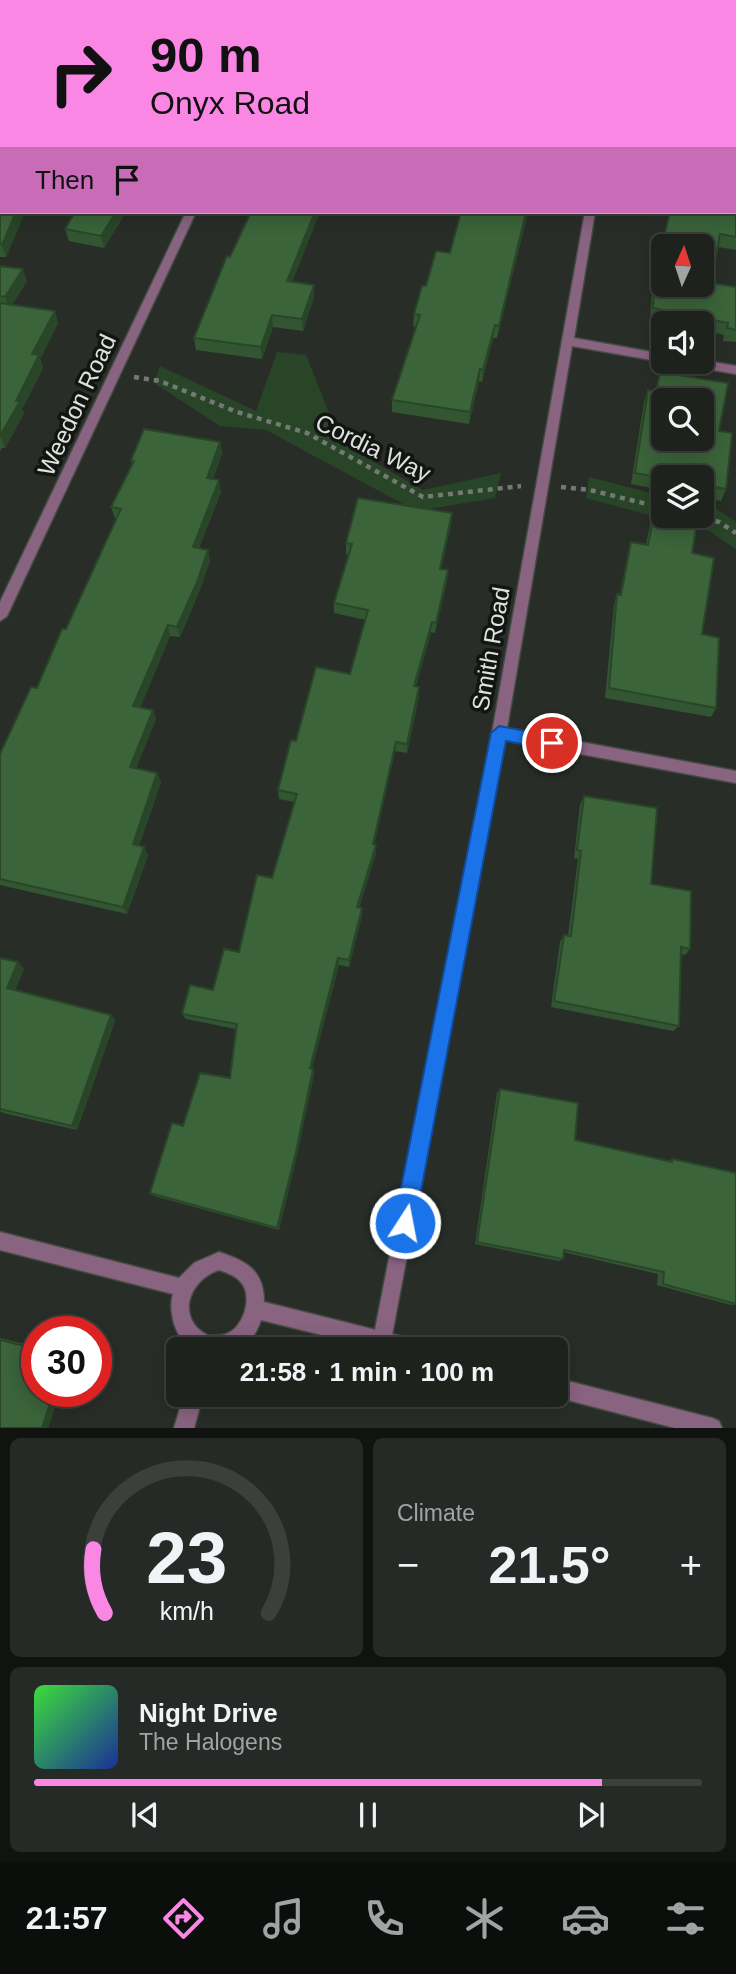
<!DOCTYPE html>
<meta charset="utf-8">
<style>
body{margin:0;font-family:Helvetica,sans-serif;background:#262a26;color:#f1f3f6;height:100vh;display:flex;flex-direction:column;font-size:26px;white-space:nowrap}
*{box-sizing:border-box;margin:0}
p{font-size:23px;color:#a1a4a4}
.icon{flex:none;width:38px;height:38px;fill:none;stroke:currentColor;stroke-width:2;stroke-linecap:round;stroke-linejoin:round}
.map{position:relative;height:1428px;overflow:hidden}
.panel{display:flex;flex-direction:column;gap:10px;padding:10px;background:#101310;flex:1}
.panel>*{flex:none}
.top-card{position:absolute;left:0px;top:0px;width:737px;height:214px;box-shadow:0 4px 18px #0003,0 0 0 2px #3c3f3b;background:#fb87e5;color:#111;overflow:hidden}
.needle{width:46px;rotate:3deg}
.tools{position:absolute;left:651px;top:234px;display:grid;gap:14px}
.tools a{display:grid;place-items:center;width:63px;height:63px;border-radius:10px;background:#1e221d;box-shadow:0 4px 18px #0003,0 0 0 2px #3c3f3b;font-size:35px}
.speed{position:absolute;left:21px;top:1316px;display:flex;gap:14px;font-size:35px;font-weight:700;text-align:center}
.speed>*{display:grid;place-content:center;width:91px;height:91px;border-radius:50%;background:#1e221d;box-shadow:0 4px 18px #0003,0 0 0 2px #3c3f3b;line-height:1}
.speed .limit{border:10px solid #d22;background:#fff;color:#111}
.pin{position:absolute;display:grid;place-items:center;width:60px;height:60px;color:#fff;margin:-30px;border:4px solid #fff;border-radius:50%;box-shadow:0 2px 7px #0007}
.me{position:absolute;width:77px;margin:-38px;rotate:11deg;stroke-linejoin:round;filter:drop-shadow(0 0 5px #0008)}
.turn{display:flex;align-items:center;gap:24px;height:147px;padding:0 35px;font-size:32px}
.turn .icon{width:91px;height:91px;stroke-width:2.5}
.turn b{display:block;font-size:49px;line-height:60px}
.then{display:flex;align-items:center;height:66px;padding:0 35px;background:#0003;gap:14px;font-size:26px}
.big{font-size:52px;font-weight:600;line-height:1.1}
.panel .tile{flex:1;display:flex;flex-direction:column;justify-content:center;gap:10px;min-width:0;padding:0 24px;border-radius:10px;background:#262a26}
.panel .dial{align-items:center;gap:0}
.dial svg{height:182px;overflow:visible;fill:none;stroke:#3c3f3b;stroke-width:7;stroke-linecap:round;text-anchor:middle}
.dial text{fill:#f1f3f6;stroke:none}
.song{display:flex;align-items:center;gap:21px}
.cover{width:84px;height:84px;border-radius:10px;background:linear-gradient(135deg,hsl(120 70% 55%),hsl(230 70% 35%))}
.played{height:7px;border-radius:4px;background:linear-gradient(90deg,#fb87e5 85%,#3c3f3b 85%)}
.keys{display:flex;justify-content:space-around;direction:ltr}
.heat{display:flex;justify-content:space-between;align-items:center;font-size:38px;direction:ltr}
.panel .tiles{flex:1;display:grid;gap:10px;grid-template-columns:1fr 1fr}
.tile:last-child{grid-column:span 2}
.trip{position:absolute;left:166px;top:1337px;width:402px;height:70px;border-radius:10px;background:#1e221d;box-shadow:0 4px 18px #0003,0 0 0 2px #3c3f3b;font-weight:600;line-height:70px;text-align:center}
.tab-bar{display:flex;height:112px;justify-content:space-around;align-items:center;background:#0c0e0c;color:#a1a4a4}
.tab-bar .icon{width:49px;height:49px}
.tab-bar .active{color:#fb87e5}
.tab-bar b{font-size:32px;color:#f1f3f6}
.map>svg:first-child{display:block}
</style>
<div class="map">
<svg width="736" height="1428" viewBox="0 0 736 1428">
<rect width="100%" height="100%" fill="#282e27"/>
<g fill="#284527">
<path d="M277,352L306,355L341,443L423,490L501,473L495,498L416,511L266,430L220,426L154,383L160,366L256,411Z"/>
<path d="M589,477L663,496V516H702V506L716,509L736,522V549L709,531L586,498Z"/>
</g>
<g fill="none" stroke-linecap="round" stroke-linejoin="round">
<g stroke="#454b44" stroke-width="3">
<g id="minor">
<path d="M599,0H607L598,2Z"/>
<rect x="0" y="78" width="2" height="6"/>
<rect x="735" y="169" width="1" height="6"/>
<path d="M186,212H196L7,616L0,621V602Z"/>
<path d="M585,212H595L574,338L663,354V362L572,346L507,728L736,771V783L505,740L391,1340L389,1347L382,1349L375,1347L373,1340L492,733Z"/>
<path d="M702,360L736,366V374L689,366L683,362H702Z"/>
<path d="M184,1395H203L194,1428H174Z"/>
</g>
</g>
<g stroke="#454b44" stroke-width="3">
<g id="tertiary">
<path d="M0,1232L179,1278L194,1263L219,1252C246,1261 264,1270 264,1302L416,1340L423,1342L425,1349H379L261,1320C252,1346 240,1349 215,1349C208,1349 199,1351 193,1348C175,1340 168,1311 173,1294L0,1250ZM219,1270C228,1273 237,1276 243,1285C252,1300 243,1328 226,1334C221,1336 214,1335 209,1336C175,1320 188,1280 219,1270Z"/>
<path d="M556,1378L712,1418L719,1421L722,1428H675L556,1397L552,1395H556Z"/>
</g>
</g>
<g stroke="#737973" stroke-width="4.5" stroke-dasharray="5 5" stroke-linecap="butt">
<path d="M134,377L160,381L237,412L307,433L423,497L521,486"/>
<path d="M561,487L590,490L663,508"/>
<path d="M696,516L719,522L736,533"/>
</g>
<use href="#minor" fill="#896481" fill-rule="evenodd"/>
<use href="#tertiary" fill="#896481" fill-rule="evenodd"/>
</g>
<g fill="#335632">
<path d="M0,0L2,2V34L0,33Z"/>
<path d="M651,0H736V17H735V2H651Z"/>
<path d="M736,178V250L718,247L711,283L736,287V342L723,341L724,335L702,330V324H668L650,320L655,252L658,240L663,241L669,212H735Z"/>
<path d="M0,193L2,212H25L6,257H0Z"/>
<path d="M75,212H126L104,248L69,241L65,229Z"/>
<path d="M461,212H528L497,338H493L482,382L479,381L469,424L392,412V400L416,327L413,326L414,314L426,286L450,253Z"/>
<path d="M0,266L27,281L12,305L55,311L58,323L40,359L43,368L22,409L24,413L5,448H2L0,451Z"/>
<path d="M293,282L314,297L303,331L273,327L262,359L196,350L194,338Z"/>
<path d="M660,372L719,431L726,489L721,501L702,497L692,553L702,634L716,708L711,717L605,698L614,605L617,594H620L628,553L631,542L646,544L658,489L631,484L644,402L648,390L655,392Z"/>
<path d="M220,442L222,453L213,479L221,492L199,548L208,550L210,561L199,592L180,637L170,636L140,707L153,710L156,719L136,768L157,773L161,782L139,846L148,855L127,914L0,885V754L37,688L66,629L117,519L115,518L111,507L132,465L131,460Z"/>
<path d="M452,513L451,524L441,569L448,570L447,581L435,633L431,632L416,686L419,687V697L407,753L395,751L374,844L376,853L359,908L362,915L349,967L339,965L312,1068L314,1074L297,1155L279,1230L154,1196L150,1193L183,1126L230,1078L236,1029L186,1019L182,1014L213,990L239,952L272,878L295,802L279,799L278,790L296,741L350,674L366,620L334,613V603L349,554H346V543Z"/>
<path d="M584,796L651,884L690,949L685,955L681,954L679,1026L673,1031L551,1007L560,942L564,935L568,936L578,859L574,858L580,805Z"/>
<path d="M0,958L18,962L24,969L15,990L111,1015L115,1021L77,1130L3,1113L0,1111Z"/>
<path d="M500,1089L575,1140L668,1161L673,1159L736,1173V1304L731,1305L657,1285L658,1274L563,1252V1259L559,1261L475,1244L497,1093Z"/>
<path d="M0,1338L37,1347V1391H60L48,1428H0Z"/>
</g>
<g fill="#294629">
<path d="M16,212H25L6,257L2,245Z"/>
<path d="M116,212H126L104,248L101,236Z"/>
<path d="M315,212H320L288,293L287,281Z"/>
<path d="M526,212H528L497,338L499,326Z"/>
<path d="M23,269L27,281L10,309L5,297Z"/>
<path d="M314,285V297L303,331L302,319Z"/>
<path d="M55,311L58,323L40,359L43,368L22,409L24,413L5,448L0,436L16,401L32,354Z"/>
<path d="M272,315L273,327L262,359L261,347Z"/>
<path d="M495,325L493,338L482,382L483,370Z"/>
<path d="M480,369L479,381L469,424L470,412Z"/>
<path d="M220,442L222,453L209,490L207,478Z"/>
<path d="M219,480L221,492L195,558L193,547Z"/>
<path d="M452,513L451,524L439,580L440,569Z"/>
<path d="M208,550L210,561L199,592L180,637L177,627Z"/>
<path d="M448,570L447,581L435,633L436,623Z"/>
<path d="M432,622L431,632L413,696L414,686Z"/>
<path d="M168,625L170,636L137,716L133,706Z"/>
<path d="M419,687V697L407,753V744Z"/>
<path d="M153,710L156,719L133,776L130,767Z"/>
<path d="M396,742L395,751L373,852V844Z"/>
<path d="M157,773L161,782L137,852L133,844Z"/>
<path d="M376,845V853L357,914V907Z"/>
<path d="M144,847L148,855L127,914L123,907Z"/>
<path d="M362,908V915L349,967V960Z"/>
<path d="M338,958L339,965L311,1073L310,1068Z"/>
<path d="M18,962L24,969L13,994L7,988Z"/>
<path d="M111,1015L115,1021L77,1130L72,1126Z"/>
<path d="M313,1069L314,1074L297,1155L279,1230L277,1228Z"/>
<path d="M54,1391H60L48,1428H42Z"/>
</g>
<g fill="#3b643a" stroke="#294629" stroke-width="2" fill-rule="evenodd">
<path d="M0,0H87L108,2H2V21H0Z"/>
<path d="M473,0H544L543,2H473Z"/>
<rect x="652" y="0" width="46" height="2"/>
<path d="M708,0H736V4L735,2Z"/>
<rect x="735" y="87" width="1" height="37"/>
<path d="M735,178H736V237L720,234L711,283L736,287V330L727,328L728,323L653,308L658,240L663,241L670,212H735ZM663,247H702V285H663Z"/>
<path d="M0,193H2V212H16L2,245L0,244Z"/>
<path d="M75,212H116L101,236L65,229Z"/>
<path d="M251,212H315L287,281L314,285L302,319L272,315L261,347L194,338L227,256L230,257Z"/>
<path d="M461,212H526L499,326L495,325L483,370L480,369L470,412L392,400L420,315L414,314L422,286H426L436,251L450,253Z"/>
<path d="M0,266L23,269L5,297L0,296Z"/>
<path d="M0,303L55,311L32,354L39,355L16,401H20L0,436Z"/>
<path d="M660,372L728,383L719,431L732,433L726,489L704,485L702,496V478H663V516H698L692,553L714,558L702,634L719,638L716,708L609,688L617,594L621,595L631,542L648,545L662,478L635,473L648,390L656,392ZM663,401H702V439H663Z"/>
<path d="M144,429L220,442L207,478L219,480L193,547L208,550L197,582L177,627L168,625L133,706L153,710L130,767L157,773L133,844L144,847L123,907L0,879V754L31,687L37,688L62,629H66L121,509L111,507L134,461L131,460Z"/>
<path d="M358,498L452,513L440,569L448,570L436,623L432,622L414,686L419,687L407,744L396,742L373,844L376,845L357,907L362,908L349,960L338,958L310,1068L313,1069L296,1152L277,1228L150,1193L172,1123L183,1126L200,1073L230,1078L237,1024L182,1014L190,985L213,990L224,949L239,952L257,875L272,878L297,794L278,790L291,740L296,741L316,667L350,674L368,610L334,603L352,544L346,543Z"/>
<path d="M584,796L657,808L651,884L691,891L690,949L681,947L679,1026L554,1001L564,935L571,936L581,851L577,850Z"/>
<path d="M0,958L18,962L7,988L111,1015L72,1126L0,1109Z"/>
<path d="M500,1089L578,1103L575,1140L672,1162L673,1159L736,1173V1304L663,1284L664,1272L564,1250L563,1259L477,1242Z"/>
<path d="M0,1340L37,1349V1391H54L42,1428H0Z"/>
</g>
<path fill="#1a73e8" stroke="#114b97" stroke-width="2" d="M499,726L552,736L560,743L552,750L506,741L415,1223L412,1231L405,1234L397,1231L394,1223L491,733Z"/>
<g text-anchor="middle" stroke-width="7" stroke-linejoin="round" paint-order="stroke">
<g font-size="24" fill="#dee2de" stroke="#131512">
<text transform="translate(77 405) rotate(-65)" y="8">Weedon Road</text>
<text transform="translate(373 448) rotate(26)" y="8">Cordia Way</text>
<text transform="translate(491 649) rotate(-80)" y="8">Smith Road</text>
</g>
</g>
</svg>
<div class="tools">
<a><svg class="needle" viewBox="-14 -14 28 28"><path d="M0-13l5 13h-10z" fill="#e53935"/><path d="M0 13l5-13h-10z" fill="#a1a4a4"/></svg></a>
<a><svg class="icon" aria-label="sound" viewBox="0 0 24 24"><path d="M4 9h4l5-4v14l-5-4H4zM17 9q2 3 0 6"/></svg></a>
<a><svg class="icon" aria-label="search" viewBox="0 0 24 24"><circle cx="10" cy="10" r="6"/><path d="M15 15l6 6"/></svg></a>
<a><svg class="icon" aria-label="layers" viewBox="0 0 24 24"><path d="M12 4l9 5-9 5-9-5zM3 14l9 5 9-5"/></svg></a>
</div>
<div class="speed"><div class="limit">30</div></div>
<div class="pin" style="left:552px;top:743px;background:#d93025"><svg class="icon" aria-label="arrive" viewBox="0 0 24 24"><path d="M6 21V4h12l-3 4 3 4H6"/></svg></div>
<svg class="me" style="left:405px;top:1223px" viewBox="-20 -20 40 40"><circle r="17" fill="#1a73e8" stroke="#fff" stroke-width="3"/><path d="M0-11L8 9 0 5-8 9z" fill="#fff"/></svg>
<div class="trip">21:58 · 1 min · 100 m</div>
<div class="top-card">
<div class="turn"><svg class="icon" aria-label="right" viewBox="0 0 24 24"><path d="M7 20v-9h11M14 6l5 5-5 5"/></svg><div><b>90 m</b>Onyx Road</div></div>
<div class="then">Then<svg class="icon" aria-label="arrive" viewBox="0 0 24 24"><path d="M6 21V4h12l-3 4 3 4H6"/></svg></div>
</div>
</div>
<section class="panel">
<div class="tiles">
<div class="tile dial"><svg viewBox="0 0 100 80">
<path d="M14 69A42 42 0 1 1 86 69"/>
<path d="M14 69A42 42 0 0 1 9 41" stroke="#fb87e5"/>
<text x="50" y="56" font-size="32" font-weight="700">23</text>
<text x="50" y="72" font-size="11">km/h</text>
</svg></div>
<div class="tile"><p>Climate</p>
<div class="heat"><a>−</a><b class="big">21.5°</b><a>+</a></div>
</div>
<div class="tile">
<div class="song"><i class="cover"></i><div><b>Night Drive</b><p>The Halogens</p></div></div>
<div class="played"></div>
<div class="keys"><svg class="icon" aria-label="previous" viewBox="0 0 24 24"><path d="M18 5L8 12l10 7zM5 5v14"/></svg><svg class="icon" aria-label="pause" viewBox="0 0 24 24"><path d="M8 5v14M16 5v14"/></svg><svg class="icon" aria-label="next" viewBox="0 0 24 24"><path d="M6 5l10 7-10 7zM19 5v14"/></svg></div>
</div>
</div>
</section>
<nav class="tab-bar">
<b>21:57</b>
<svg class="icon active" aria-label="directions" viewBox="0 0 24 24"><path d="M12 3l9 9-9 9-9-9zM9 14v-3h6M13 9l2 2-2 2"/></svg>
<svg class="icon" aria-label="music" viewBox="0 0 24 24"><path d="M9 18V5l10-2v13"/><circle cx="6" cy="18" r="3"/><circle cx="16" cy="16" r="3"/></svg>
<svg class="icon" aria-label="phone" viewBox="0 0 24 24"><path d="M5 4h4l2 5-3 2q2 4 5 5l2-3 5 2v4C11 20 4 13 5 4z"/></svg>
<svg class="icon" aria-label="climate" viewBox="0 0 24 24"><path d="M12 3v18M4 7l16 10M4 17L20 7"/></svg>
<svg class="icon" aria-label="car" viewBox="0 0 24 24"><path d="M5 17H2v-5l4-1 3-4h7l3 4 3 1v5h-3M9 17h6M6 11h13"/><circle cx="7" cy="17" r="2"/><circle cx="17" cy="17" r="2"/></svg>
<svg class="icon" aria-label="filters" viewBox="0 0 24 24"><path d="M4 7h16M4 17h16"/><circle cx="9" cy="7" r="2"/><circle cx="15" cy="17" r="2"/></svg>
</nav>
